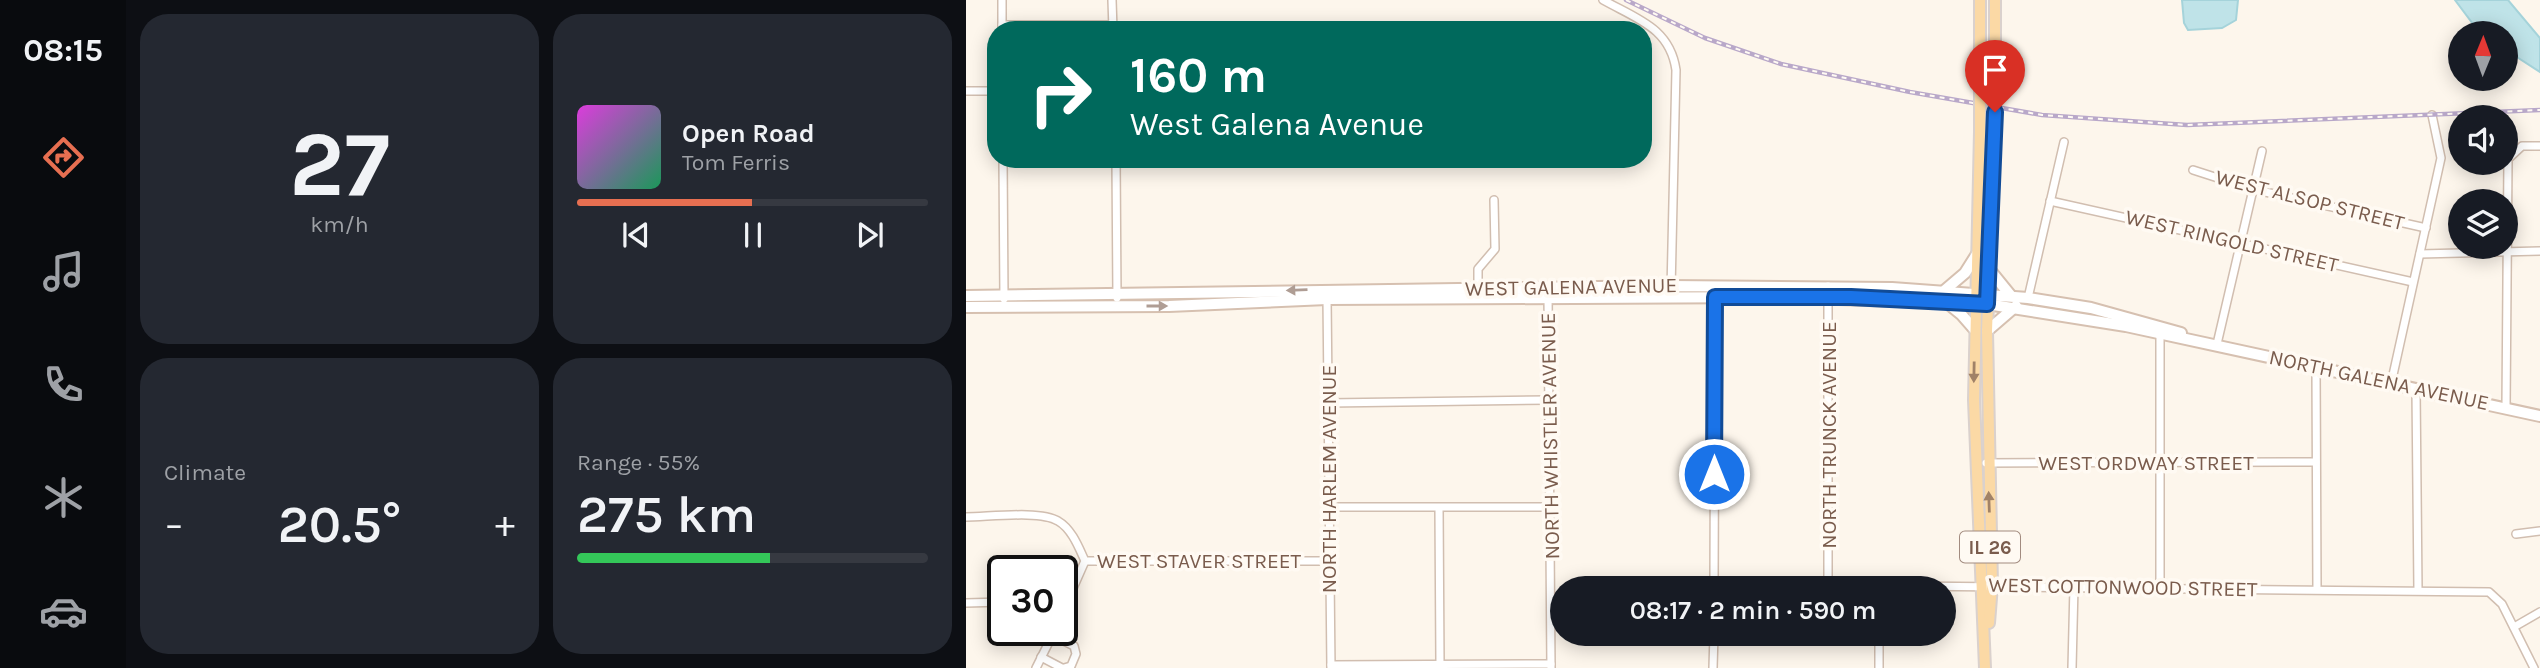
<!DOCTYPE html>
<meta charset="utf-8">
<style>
body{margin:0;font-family:Karla,sans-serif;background:#242831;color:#f1f3f6;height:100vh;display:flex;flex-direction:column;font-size:26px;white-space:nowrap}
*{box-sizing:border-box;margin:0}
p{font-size:23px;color:#9ea1a6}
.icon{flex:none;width:38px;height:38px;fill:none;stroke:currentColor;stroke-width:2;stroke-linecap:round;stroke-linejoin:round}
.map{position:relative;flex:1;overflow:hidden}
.details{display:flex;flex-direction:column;gap:14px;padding:14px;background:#0d0f14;width:840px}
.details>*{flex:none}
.banner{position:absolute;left:21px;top:21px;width:665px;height:147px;border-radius:28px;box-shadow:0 4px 18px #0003;background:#00695c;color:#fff;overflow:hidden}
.needle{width:46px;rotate:1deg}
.buttons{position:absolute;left:1482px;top:21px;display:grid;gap:14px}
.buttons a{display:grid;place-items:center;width:70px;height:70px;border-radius:50%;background:#171b24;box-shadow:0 4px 18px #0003;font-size:35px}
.speed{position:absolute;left:21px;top:555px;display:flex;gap:14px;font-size:35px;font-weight:700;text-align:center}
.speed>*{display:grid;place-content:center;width:91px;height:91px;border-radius:50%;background:#171b24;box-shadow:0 4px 18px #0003;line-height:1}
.speed .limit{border:4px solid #111;border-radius:10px;background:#fff;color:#111}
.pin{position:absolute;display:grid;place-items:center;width:60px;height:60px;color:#fff;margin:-72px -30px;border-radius:50% 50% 50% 0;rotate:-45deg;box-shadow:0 0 7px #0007}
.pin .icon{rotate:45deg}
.me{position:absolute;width:77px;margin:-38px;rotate:0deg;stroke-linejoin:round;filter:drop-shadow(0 0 5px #0008)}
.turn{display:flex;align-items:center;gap:24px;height:147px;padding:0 28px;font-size:32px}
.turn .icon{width:91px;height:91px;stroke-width:2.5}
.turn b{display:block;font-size:49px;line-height:60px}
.big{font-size:52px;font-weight:600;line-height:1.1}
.details .tile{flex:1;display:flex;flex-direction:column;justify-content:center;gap:10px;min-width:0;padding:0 24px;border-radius:28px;background:#242831}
.details .dial{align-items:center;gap:0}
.dial b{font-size:91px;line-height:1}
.song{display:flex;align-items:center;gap:21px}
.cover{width:84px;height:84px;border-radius:10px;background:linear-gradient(135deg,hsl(300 70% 55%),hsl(150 70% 35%))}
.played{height:7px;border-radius:4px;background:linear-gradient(90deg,#e76f51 50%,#363941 50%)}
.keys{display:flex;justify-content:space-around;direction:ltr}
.heat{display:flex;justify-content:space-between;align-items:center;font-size:38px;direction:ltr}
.charge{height:10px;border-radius:5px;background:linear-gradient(90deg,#34c759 55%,#363941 0)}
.details .tiles{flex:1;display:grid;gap:14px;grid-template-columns:repeat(2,1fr)}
.trip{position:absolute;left:584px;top:576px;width:406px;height:70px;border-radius:35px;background:#171b24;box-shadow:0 4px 18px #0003;font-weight:600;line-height:70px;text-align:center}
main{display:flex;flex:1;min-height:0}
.tabs{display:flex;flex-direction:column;width:126px;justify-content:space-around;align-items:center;background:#090b0e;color:#9ea1a6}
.tabs .icon{width:49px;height:49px}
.tabs .active{color:#e76f51}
.tabs b{font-size:32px;color:#f1f3f6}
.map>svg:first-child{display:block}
</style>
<main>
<nav class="tabs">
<b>08:15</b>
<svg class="icon active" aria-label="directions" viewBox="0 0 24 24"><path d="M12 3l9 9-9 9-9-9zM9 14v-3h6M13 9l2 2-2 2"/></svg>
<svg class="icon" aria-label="music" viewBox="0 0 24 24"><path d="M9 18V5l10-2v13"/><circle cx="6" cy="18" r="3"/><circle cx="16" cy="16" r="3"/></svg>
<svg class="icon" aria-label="phone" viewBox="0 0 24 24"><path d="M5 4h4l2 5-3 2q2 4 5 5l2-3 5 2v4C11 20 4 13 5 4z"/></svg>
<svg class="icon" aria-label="climate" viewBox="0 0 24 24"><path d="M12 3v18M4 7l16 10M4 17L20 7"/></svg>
<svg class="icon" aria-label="car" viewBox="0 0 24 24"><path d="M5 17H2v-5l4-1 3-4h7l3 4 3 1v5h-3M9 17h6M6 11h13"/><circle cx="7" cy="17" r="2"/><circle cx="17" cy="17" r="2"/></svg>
</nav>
<section class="details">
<div class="tiles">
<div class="tile dial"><b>27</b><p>km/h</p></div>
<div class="tile">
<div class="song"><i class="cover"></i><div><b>Open Road</b><p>Tom Ferris</p></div></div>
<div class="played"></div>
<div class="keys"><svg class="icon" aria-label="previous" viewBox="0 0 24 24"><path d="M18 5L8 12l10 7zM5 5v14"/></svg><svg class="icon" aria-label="pause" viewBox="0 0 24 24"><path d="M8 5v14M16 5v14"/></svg><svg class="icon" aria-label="next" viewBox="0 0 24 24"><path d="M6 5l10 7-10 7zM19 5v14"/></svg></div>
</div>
<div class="tile"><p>Climate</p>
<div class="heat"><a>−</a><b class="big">20.5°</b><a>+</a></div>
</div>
<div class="tile"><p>Range · 55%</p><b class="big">275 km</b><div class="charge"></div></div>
</div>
</section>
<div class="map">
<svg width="1574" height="668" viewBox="0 0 1574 668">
<rect width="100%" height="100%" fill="#fdf6ec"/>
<g fill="#bfe3e8" stroke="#a5d3da" stroke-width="2">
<path d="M1216,0H1272L1270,20L1256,28L1222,30L1218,23Z"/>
<path d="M1489,0H1542L1574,38V72L1540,50V33L1513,32Z"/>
</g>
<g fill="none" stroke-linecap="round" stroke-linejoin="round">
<g stroke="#d1beb0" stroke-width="10">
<g id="street">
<path d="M36,0V30"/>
<path d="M146,0L147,30"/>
<path d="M637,0C671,19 704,28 710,70L705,290"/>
<path d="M36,25H147"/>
<path d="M0,91H30"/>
<path d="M37,159L38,299"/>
<path d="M150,159L151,298"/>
<path d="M1227,170L1286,189L1460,228"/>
<path d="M1084,201L1447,282"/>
<path d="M1454,254L1574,251"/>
<path d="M512,288V269L529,249L528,200"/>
<path d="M582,294L585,668"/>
<path d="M361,298L365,668"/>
<path d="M1062,298L1098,142"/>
<path d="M1194,332V587"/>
<path d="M1251,344L1296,151"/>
<path d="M1350,368L1351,589"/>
<path d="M1425,384L1475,158L1466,115"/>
<path d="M1450,390L1452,590"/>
<path d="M363,403L584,400"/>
<path d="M1540,407L1542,159L1556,146H1574"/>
<path d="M1020,463L1350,462"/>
<path d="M363,507H585"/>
<path d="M473,508L474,663"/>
<path d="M0,517C22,517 75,510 92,521C106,529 113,548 119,561H363"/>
<path d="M1550,534L1574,531"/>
<path d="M748,584L1523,592L1536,604L1568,668"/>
<path d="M862,584V286"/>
<path d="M748,587L749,295"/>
<path d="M0,603L37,602"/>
<path d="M96,613L119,561"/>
<path d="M1548,627L1574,612"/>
<path d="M86,635L108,646L110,654L105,666L98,668"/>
<path d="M75,657L96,668"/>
<path d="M365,665L585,664"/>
<path d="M70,668L89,630"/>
<path d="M747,668L748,634"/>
<path d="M913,668V634"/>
<path d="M1106,668L1108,586"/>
</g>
</g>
<g stroke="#d6c0b0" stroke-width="14">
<g id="secondary">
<path d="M1023,269L1045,296"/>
<path d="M979,290L999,273L1011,254"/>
<path d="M0,296L705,286L926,288L1062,298L1125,308L1215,333"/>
<path d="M979,301L995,314L1009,330"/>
<path d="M0,307L203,306L361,299L813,297L1021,304L1160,326L1574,416"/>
<path d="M1021,331L1050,306"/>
</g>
</g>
<g stroke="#dad1cd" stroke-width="14">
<g id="primary">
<path d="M1014,0V63"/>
<path d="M1029,0V65"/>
<path d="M1014,132L1008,400L1019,668"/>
<path d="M1023,623L1026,585L1021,331L1028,135"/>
</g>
</g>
<use href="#street" stroke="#fff" stroke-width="7"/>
<use href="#secondary" stroke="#fff" stroke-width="10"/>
<use href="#primary" stroke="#fbd9a5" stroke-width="10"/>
<g stroke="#b9a8c9" stroke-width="4.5">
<path id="rail" d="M660,0L739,38L815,64L944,92L1076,115L1221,125L1574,110"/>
</g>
<use href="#rail" stroke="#fffaf3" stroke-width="2" stroke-dasharray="5" stroke-linecap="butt"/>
<g stroke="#dad1cd" stroke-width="14" stroke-linecap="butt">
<g id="primary-bridge">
<path d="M1014,63V132"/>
<path d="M1028,135L1029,65"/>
</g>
</g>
<use href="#primary-bridge" stroke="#fbd9a5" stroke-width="10"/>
</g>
<defs><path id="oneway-solid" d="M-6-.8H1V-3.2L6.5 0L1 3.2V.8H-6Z" transform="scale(1.75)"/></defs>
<g fill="#af9d94">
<use href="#oneway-solid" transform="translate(331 290) rotate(178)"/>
<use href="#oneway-solid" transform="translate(191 306)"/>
</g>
<g fill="#a18267">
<use href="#oneway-solid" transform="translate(1008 372) rotate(91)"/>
<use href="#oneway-solid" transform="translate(1023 502) rotate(-92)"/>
</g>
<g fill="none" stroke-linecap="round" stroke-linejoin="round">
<g stroke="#114b97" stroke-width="18">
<path id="route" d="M748,474L749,297H885L1021,304L1029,112"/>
</g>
<use href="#route" stroke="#1a73e8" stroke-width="12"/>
</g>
<g text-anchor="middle" stroke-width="7" stroke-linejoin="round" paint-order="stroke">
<rect fill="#fffaf3" stroke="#a28b7f" stroke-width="2" x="994" y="531.5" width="60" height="31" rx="5"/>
<g font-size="19" font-weight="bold" fill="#7a5c4d">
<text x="1024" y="554">IL 26</text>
</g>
<g font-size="21" fill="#7a5c4d" stroke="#fffaf3">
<text transform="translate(1344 200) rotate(14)" y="7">WEST ALSOP STREET</text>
<text transform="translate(1266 241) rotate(13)" y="7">WEST RINGOLD STREET</text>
<text transform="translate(605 287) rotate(-1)" y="7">WEST GALENA AVENUE</text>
<text transform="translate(1413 380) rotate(12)" y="7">NORTH GALENA AVENUE</text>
<text transform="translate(863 435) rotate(-90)" y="7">NORTH TRUNCK AVENUE</text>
<text transform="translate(584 436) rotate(-91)" y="7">NORTH WHISTLER AVENUE</text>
<text x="1180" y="470">WEST ORDWAY STREET</text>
<text transform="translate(363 479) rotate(-90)" y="7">NORTH HARLEM AVENUE</text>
<text x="233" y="568">WEST STAVER STREET</text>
<text transform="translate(1157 587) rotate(1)" y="7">WEST COTTONWOOD STREET</text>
</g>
</g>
</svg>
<div class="buttons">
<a><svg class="needle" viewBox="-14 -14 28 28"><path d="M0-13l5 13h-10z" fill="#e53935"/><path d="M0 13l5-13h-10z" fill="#9ea1a6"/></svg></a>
<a><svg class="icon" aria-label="sound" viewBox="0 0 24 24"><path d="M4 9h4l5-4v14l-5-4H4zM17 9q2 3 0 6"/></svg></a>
<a><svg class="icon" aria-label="layers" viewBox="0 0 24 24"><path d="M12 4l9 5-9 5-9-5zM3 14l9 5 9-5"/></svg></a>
</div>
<div class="speed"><div class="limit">30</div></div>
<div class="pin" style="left:1029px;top:112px;background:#d93025"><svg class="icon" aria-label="arrive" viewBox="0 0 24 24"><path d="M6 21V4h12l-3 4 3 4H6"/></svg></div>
<svg class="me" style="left:748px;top:474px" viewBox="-20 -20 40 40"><circle r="17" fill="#1a73e8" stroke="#fff" stroke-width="3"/><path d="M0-11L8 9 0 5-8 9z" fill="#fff"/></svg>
<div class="trip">08:17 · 2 min · 590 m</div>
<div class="banner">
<div class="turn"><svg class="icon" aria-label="right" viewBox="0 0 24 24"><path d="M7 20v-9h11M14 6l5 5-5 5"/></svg><div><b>160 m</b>West Galena Avenue</div></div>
</div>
</div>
</main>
